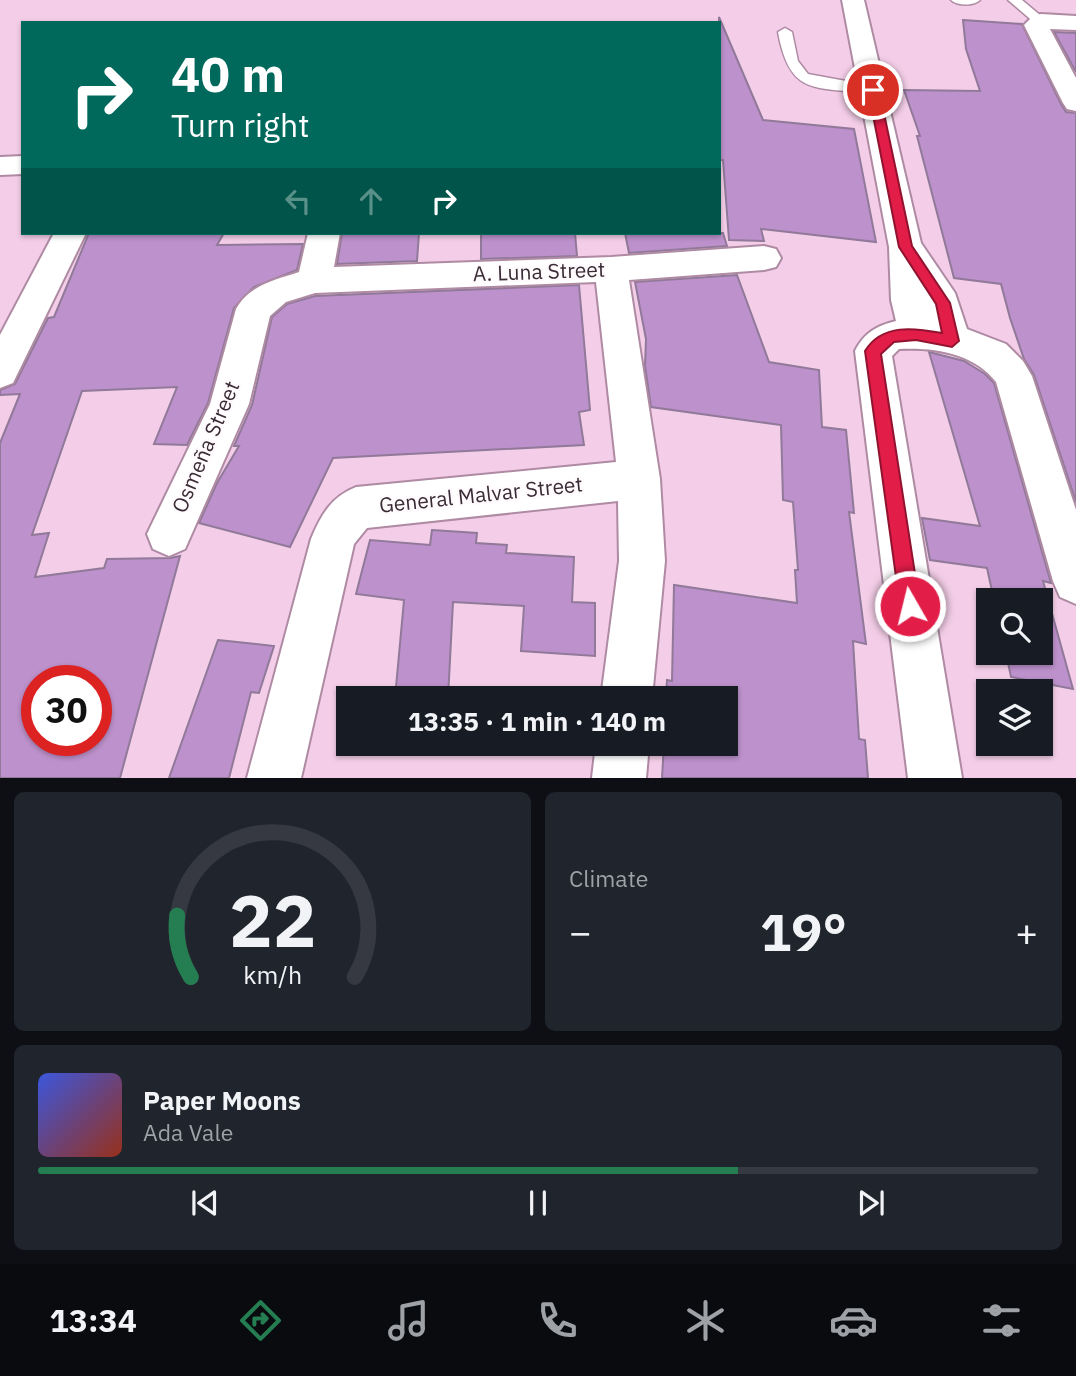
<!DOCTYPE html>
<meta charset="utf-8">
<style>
body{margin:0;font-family:"IBM Plex Sans",sans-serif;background:#20242c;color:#f1f3f6;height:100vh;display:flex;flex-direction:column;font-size:26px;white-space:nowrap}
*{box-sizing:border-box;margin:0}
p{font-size:23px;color:#9ea1a6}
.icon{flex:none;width:38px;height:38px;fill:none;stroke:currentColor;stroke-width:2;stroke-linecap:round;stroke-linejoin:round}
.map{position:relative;height:778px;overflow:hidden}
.side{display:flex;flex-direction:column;gap:14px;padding:14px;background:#0d0f14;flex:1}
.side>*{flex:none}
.top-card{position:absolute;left:21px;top:21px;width:700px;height:214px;border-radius:0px;box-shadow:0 2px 5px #0004;background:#00695c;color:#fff;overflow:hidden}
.buttons{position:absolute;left:976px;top:588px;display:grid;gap:14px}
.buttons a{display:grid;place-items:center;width:77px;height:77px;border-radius:0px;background:#171b24;box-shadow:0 2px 5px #0004;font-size:35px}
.speed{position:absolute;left:21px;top:665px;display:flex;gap:14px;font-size:35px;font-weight:700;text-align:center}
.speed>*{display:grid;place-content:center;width:91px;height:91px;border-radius:50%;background:#171b24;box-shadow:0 2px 5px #0004;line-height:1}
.speed .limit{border:10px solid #d22;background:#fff;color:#111}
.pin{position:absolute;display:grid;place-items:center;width:60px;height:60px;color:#fff;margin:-30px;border:4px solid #fff;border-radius:50%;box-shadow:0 2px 7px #0007}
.me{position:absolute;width:77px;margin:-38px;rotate:352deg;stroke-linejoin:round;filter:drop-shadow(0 0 5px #0008)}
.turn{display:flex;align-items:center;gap:24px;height:147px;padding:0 35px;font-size:32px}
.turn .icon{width:91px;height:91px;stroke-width:2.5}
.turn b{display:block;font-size:49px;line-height:60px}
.lanes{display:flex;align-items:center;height:66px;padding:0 35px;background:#0003;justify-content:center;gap:35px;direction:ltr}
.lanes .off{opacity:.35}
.big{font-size:52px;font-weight:700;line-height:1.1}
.side .widget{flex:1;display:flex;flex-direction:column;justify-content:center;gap:10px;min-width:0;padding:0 24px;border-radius:10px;background:#20242c}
.side .dial{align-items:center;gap:0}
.dial svg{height:182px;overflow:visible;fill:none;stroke:#363941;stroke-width:7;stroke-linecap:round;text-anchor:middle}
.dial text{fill:#f1f3f6;stroke:none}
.song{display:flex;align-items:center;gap:21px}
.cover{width:84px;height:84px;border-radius:10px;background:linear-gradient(135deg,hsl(230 70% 55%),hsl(10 70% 35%))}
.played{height:7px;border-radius:4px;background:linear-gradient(90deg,#257d52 70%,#363941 70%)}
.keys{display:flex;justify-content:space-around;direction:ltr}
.heat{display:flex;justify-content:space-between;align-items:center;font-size:38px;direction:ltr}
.side .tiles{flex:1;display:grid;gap:14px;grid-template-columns:1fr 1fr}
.widget:last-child{grid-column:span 2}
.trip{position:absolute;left:336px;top:686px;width:402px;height:70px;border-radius:0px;background:#171b24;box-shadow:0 2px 5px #0004;font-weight:700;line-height:70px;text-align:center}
.dock{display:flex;height:112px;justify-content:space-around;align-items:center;background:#090b0e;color:#9ea1a6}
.dock .icon{width:49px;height:49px}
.dock .on{color:#257d52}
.dock b{font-size:32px;color:#f1f3f6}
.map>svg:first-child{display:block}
</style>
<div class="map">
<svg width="1076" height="778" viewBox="0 0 1076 778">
<rect width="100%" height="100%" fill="#f4cee8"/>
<g fill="#bd91cb" stroke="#917999" stroke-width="2" fill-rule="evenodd">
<path d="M719,17L763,120L854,129L876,242L761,229L764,241L729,240L723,160H719Z"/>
<path d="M963,20L1022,24L1061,104L1066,112L1076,113V502L1034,375L1024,359L1010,318L1001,284L954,278L917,136H920L904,90L980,91L966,49Z"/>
<path d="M1054,32L1076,33V72Z"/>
<path d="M89,233H224L217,245L303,244L297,270L254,287L234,308L208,403L187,445L154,444L177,387L82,391L32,535L49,533L35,577L104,568L107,559L170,558L180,556L120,778H0V443L20,394L0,395V390L15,384L48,318L54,317ZM37,681H96V740H37Z"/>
<path d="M342,233H419L417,261L337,264Z"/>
<path d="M481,233H575L577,256L481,259Z"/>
<path d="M625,233H723L727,246L629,253Z"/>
<path d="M737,275L769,362L819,370L822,427L846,430L854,513L849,512L866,644L853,641L859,739L865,740L868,778H662L664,744H726V698H666L667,680L672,681L674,585L797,603L795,570H798L793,502L783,500L781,425L651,407L645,366L646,339L635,282Z"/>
<path d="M579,285L590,410L579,412L584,445L333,458L290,547L199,523L217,483L239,446H234L252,405L272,317L287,304L315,296Z"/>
<path d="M929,352L964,361L985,374L994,383L1051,583L1043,581L1073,689L1011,677L1006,653H1041V600H994L987,568L930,560L922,518L980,526Z"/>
<path d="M432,530L477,533L476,543L507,545L506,553L574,557L572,602L595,603V656L521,651L524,606L453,602L448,698H395L404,600L356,594L370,540L430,545Z"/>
<path d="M218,640L274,646L259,693L251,692L229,778H169Z"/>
</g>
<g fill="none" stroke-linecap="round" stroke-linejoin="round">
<g stroke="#ae8aa3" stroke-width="3">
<g id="service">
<path d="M951,0H980C974,6 957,6 951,0Z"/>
<path d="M1008,0H1022L1047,21L1041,25L1036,24Z"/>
<path d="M785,28L792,32L798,61L808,74L873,86L880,90L873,94C816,86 790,98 778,32Z"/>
</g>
</g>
<g stroke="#ae8aa3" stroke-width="4">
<g id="minor">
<path d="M842,0H864L921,243L955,293L967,329L1006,344L1023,361L1032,376L1076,510V604L1060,597L1053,581L996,382C974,353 933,347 899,349L892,356L962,778H908L855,351C864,333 876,326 896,321L891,300L889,247Z"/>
<path d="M1041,14L1076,16V30L1050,29L1076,78V111L1067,109L1063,103L1024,25L1033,16Z"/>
<path d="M23,156V174L0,175V157Z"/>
<path d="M54,233H86L13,383L0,388V335Z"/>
<path d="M308,233H340L334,267L611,257L764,246L776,249L781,258L776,267L764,270L629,280L660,479L665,561L652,698H601L619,561L618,501L367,528L354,544L301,778H247L311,539C321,515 331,497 356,487L616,462L596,282L315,293L286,302L270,316L249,404L185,549L169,556L153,549L147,534L210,404L236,309C249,285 275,280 299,272Z"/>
<path d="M596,744H649L646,778H592Z"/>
</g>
</g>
<use href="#service" fill="#fff" fill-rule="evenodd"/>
<use href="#minor" fill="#fff" fill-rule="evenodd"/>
</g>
<path fill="#e11d48" stroke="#92132f" stroke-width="2" d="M873,87L879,90L912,246L950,303L959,341L952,347L916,340L894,342L881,354L920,606L917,613L910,616L903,613L900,606L865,351C882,323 915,328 942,333L936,304L899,247L868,90Z"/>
<g text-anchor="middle" stroke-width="5" stroke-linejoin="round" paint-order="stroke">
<g font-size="21" fill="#3a2c36" stroke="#fffbfd">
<text transform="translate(539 272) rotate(-2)" y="7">A. Luna Street</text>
<text transform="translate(206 447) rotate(-67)" y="7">Osmeña Street</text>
<text transform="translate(481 495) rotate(-6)" y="7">General Malvar Street</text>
</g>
</g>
</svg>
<div class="buttons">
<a><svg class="icon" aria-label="search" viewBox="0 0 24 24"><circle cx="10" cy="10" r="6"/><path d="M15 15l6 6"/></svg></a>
<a><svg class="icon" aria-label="layers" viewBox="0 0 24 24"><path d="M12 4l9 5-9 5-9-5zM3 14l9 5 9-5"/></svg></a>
</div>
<div class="speed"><div class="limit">30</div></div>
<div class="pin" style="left:873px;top:90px;background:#d93025"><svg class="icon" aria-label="arrive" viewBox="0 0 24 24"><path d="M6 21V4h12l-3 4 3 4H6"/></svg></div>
<svg class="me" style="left:910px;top:606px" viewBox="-20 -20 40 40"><circle r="17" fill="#e11d48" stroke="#fff" stroke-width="3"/><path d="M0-11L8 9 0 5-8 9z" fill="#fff"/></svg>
<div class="trip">13:35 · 1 min · 140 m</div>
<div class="top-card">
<div class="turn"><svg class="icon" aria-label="right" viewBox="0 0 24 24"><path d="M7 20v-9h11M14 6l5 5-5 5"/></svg><div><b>40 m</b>Turn right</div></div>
<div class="lanes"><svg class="icon off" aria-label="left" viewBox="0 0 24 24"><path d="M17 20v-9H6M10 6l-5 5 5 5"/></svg><svg class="icon off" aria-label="ahead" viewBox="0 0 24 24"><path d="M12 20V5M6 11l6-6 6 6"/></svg><svg class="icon" aria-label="right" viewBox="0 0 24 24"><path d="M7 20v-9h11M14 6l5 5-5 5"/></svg></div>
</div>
</div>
<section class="side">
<div class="tiles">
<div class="widget dial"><svg viewBox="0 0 100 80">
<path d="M14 69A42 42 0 1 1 86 69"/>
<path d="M14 69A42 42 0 0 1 8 42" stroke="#257d52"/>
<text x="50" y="56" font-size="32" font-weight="700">22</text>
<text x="50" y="72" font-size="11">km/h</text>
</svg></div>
<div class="widget"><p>Climate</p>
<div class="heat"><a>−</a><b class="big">19°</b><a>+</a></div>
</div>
<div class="widget">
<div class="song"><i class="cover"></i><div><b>Paper Moons</b><p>Ada Vale</p></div></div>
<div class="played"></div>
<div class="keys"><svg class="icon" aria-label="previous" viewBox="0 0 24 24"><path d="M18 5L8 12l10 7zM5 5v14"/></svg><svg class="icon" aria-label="pause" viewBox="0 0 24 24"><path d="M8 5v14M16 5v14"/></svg><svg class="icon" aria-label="next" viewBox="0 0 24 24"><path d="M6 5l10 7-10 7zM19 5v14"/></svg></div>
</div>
</div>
</section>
<nav class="dock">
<b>13:34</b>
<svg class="icon on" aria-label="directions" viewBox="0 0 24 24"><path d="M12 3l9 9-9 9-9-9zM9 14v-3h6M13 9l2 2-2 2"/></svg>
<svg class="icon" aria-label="music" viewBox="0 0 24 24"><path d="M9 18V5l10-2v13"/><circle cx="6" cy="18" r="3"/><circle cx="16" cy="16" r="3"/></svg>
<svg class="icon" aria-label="phone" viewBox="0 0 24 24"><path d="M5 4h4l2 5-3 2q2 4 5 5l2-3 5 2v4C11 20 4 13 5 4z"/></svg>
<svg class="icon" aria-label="climate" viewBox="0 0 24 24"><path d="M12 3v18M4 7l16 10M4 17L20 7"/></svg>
<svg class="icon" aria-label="car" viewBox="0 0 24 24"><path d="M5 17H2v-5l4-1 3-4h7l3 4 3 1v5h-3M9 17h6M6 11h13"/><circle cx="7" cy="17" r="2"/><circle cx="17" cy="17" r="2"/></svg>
<svg class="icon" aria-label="filters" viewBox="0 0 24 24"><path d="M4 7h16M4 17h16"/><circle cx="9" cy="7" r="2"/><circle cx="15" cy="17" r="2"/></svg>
</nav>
